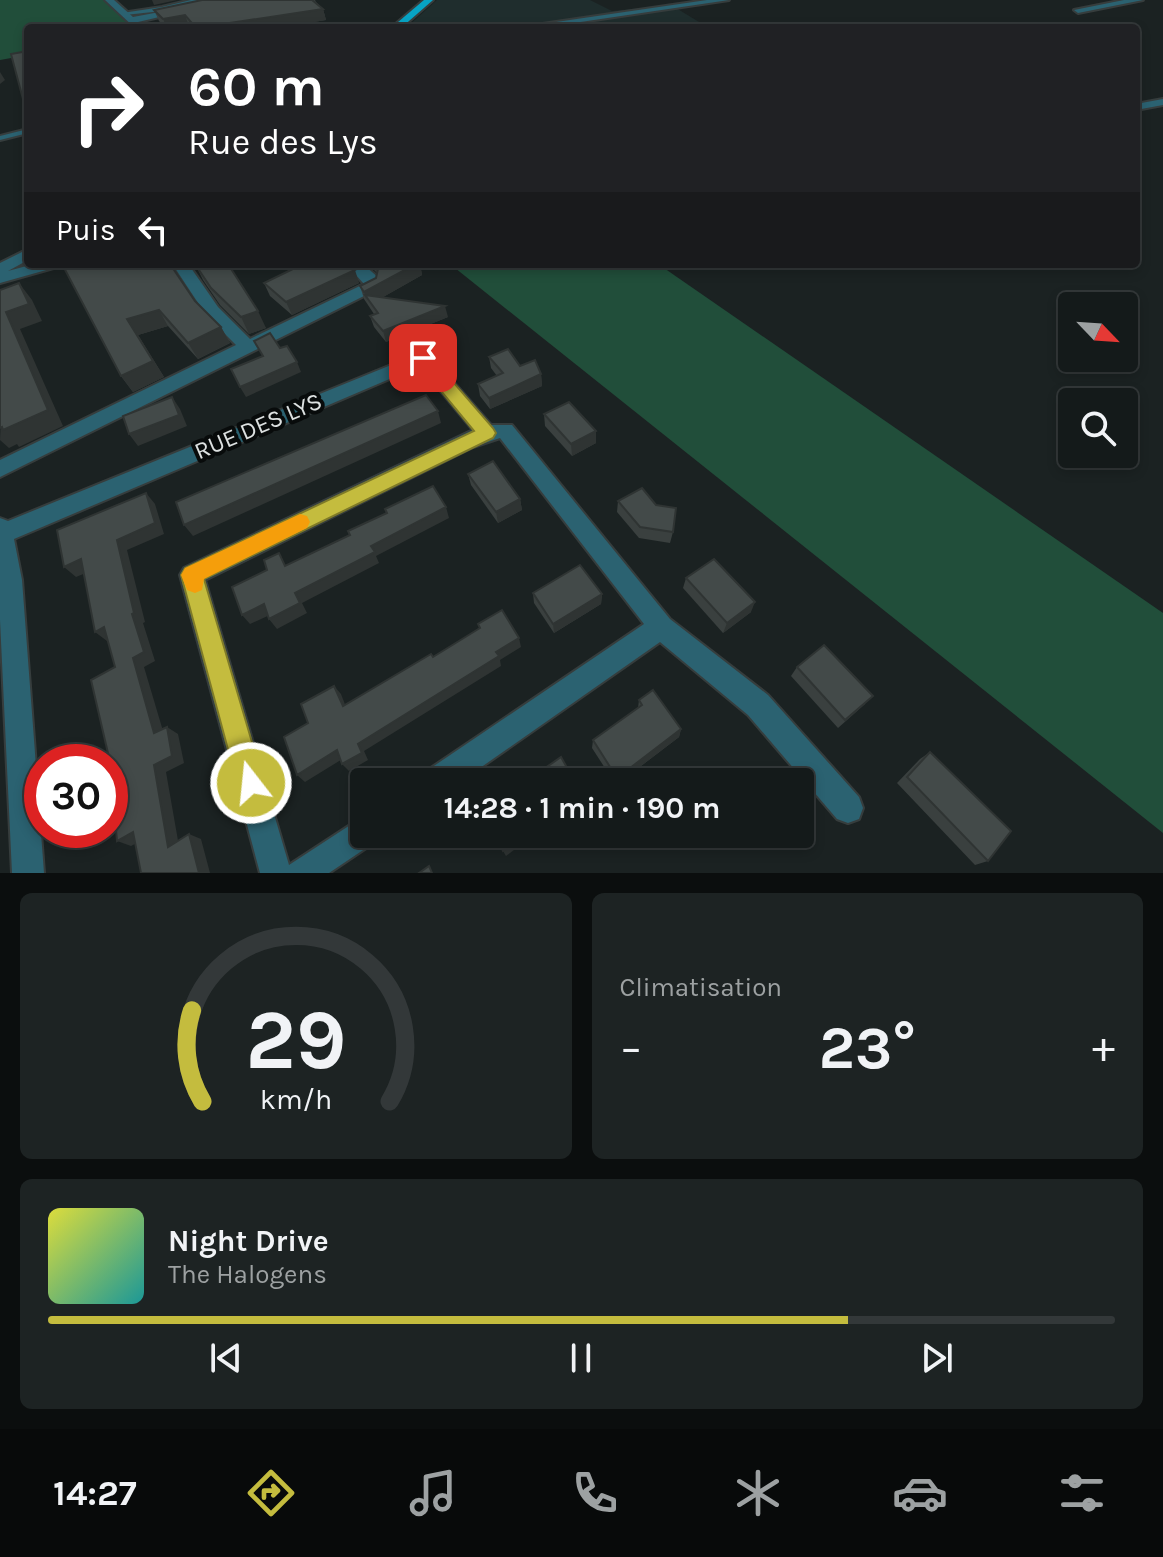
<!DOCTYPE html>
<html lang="fr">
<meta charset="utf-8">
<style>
body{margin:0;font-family:Karla,sans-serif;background:#1d2323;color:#f1f3f6;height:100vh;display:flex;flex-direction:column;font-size:30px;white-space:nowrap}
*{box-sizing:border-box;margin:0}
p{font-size:26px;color:#9da1a2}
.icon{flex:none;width:44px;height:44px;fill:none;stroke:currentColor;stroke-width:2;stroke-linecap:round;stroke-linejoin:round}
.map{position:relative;height:873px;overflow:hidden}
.side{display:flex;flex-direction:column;gap:20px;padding:20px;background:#0b0e0e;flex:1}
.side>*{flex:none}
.guide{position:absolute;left:24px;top:24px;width:1116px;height:244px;border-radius:8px;box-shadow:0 4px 12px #0003,0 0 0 2px #333839;background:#202124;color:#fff;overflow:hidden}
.needle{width:52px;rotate:115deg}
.tools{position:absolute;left:1058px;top:292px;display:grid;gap:16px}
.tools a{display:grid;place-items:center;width:80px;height:80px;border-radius:8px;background:#141a1a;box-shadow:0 4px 12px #0003,0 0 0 2px #333839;font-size:40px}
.speed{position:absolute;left:24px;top:744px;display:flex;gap:16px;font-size:40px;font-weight:700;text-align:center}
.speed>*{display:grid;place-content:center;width:104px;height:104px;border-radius:50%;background:#141a1a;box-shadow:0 4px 12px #0003,0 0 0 2px #333839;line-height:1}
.speed .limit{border:12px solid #d22;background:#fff;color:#111}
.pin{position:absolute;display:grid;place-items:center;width:68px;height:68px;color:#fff;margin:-34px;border-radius:16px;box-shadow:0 4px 12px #0006}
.me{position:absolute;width:88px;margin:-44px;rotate:344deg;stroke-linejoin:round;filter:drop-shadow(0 0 6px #0008)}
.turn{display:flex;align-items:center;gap:28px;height:168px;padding:0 32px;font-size:36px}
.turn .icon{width:104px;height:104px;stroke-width:2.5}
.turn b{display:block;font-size:56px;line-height:68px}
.then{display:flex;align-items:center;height:76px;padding:0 32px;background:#0003;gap:16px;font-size:30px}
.big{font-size:60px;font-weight:700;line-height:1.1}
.side .tile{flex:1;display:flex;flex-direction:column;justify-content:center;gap:12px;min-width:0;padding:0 28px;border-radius:12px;background:#1d2323}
.side .dial{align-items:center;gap:0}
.dial svg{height:208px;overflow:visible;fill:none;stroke:#333839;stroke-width:7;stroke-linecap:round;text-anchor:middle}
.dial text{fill:#f1f3f6;stroke:none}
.song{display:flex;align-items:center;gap:24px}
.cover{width:96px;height:96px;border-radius:12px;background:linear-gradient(135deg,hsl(60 70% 55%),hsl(180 70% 35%))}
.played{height:8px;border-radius:4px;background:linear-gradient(90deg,#c4bc3e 75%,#333839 75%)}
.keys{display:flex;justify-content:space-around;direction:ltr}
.heat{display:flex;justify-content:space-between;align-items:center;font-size:44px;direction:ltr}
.side .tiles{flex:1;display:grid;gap:20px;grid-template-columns:1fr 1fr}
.tile:last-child{grid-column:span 2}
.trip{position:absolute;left:350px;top:768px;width:464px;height:80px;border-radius:8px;background:#141a1a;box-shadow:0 4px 12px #0003,0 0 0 2px #333839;font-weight:700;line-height:80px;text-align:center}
.tabs{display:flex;height:128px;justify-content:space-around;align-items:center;background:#080a0a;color:#9da1a2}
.tabs .icon{width:56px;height:56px}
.tabs .active{color:#c4bc3e}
.tabs b{font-size:36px;color:#f1f3f6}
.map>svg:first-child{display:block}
</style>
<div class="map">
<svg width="1163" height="873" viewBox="0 0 1163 873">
<rect width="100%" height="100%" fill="#1b2222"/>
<path fill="#1f2d2d" d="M437,0H590L612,11L671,5L709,28H406Z"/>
<g fill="#214e3a">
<path d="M0,0H109L140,28H28V55L0,60Z"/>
<path d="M450,264L661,266L1163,613V833Z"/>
</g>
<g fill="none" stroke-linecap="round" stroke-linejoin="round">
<g stroke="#363d3d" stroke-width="4">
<g id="lane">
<path d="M191,0H200L162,11L125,15L122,13L162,7Z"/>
<path d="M28,129V133L0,140V136Z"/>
</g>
</g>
<g stroke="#363d3d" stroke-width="4">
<g id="street">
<path d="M105,0H114L133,17L181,8L185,11L138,22L145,28H135Z"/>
<path d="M707,0H729L540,28H515Z"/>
<path d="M1124,0H1143L1078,13L1074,10Z"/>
<path d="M1163,99V105L1136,110V104Z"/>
<path d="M28,249V260L8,271L34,264H60L57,267L0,283V263Z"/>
<path d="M176,264H192L191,268L218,307L250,339L364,284L346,264H363L381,280L378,289L0,477V460L236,345L206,315L175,268Z"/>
<path d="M423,352L429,354L491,425H512L670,619L768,695L859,797L863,808L859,819L848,823L837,819L748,715L660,642L460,782H420L425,772L644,624L500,438L473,447L205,580L289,865L364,816V834H378L375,842L329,873H260L180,575L184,568L473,430L420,366L14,539L22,580L44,873H12L0,620V518L8,521Z"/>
</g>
</g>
<g stroke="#363d3d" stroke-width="4">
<path id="primary" d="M424,0H433L401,28H391Z"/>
</g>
<use href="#lane" fill="#2b6271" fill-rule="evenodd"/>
<use href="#street" fill="#2b6271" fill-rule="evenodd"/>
<use href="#primary" fill="#07a3c4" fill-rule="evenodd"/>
</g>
<g fill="#3a403f">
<path d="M202,0H315L316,2L323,9L326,20L276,28H191L189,26L181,28H165L159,21L154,10Z"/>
<path d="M62,264L195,301L221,327L230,343L198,359L168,326L138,335L164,377L133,392L121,376Z"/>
<path d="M195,264L266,328L249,334L220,305L203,280Z"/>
<path d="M282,264H350L359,283L292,315L270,296L264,283L290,271Z"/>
<path d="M368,264H420L422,275L383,297L448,317L386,342L374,327L370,316L374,314L364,299L360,286L376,278L377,273Z"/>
<path d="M489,357L541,374L542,386L490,409L480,396L478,384L497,376L491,368Z"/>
<path d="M544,414L596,443L572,456L545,426Z"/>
<path d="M468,474L520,499L522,510L498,523L471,485Z"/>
<path d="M618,501L673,532L670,543L639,538L617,512Z"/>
<path d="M686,578L751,612L723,633L683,588Z"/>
<path d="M533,593L602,594L601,604L554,633L534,603Z"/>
<path d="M797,667L865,704L838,728L791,676Z"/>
<path d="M639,700L681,729L679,737L620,782H614L592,748L593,740L638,708Z"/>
<path d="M930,752L988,861L975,865L897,783L920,759Z"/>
</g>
<g fill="#2f3433">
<path d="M152,0H177L154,5Z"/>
<path d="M323,9L326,20L276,28H232L230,23Z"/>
<path d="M185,15L189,26L181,28H167L163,19Z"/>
<path d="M0,72L5,80L0,84Z"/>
<path d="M416,264H420L422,275L371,304L365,295L368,306L364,292Z"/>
<path d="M355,270L359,283L292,315L286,302Z"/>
<path d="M19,283L32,300L42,321L20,329L63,426L19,447L17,444L9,448L0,440L6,312Z"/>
<path d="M445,306L448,317L386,342L383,331Z"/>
<path d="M159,310L168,326L138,335L164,377L133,392L121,376L127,319Z"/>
<path d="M258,311L266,328L249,334L241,317Z"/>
<path d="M221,327L230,343L198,359L188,343Z"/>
<path d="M297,362L301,372L246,397L240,387Z"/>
<path d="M541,374L542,386L490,409L489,398Z"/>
<path d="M172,397L180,409L187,426L138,446L129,434Z"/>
<path d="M438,411L441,423L193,536L184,525Z"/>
<path d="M596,431V443L572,456L571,444Z"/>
<path d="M146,493L155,504L164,534L127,550L145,622L143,623L155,661L144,667L166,741L154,733L133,658L132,614L117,540Z"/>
<path d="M520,499L522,510L498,523L496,512Z"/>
<path d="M446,507L449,518L376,556L379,563L302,603L307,613L277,629L269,619L295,593L371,546Z"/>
<path d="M81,559L93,570L76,577L64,567Z"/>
<path d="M602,594L601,604L554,633L553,624Z"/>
<path d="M755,602L751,612L723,633L727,623Z"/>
<path d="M264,604L272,614L250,624L242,615Z"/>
<path d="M104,627L116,637L107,641L95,632Z"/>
<path d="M519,638L521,647L500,660L501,666L364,751L368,760L349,771L342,764L358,744L496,652Z"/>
<path d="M334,686L341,694L349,715L343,706Z"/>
<path d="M167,727L178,734L184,763L166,772L180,852L168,847L154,765Z"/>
<path d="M681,729L679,737L620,782H616L617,778Z"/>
<path d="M337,750L344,758L305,782L297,775Z"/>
<path d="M133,832L146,838L131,846L117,841Z"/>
<path d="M189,834L201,839L210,873H199Z"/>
<path d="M527,834H535L506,856L503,851Z"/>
</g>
<g fill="#434a49" stroke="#2f3433" stroke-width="2">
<path d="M202,0H312L323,9L230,23L235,28H206L205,27L196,28L185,15L163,19L154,10Z"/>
<path d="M28,51V100L27,98L23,99L11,54Z"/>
<path d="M62,264H170L195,301L221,327L188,343L159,310L127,319L153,361L121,376Z"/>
<path d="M195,264H228L258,311L241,317L211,288Z"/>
<path d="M293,264H350L355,270L286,302L264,283L297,267Z"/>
<path d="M379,264H416L364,292L360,286L376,278Z"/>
<path d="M19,283L29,304L6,312L48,410L3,430L2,427L0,428V290Z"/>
<path d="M365,295L445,306L383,331L370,316L378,313Z"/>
<path d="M270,333L280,348L287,346L297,362L240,387L231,369L263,356L254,341Z"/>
<path d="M508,349L520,366L535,360L541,374L489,398L478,384L503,373L489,357Z"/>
<path d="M426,395L438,411L184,525L176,502Z"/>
<path d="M172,397L179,415L129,434L123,416Z"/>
<path d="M569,402L596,431L571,444L544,414Z"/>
<path d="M493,461L520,499L496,512L468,474Z"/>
<path d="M433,486L446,507L371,546L375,552L295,593L300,603L269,619L264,604L242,615L232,587L267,570L264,560L279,553L285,566L350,535L348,531L387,513L385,509Z"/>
<path d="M642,488L656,505L676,508L673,532L640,527L618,501Z"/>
<path d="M146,493L155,523L117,540L134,613L132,614L144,652L133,658L154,733L167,727L172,756L154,765L168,847L189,834L199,873H141L133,832L117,841L110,762L91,680L115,667L104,627L95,632L81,559L64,567L57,530Z"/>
<path d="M714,559L755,602L727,623L686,578Z"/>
<path d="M580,565L602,594L553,624L533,593Z"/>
<path d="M502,610L519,638L496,652L499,656L358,744L362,753L342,764L337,750L297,775L284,737L308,723L301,704L334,686L343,706L431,654L433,657L480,628L478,624Z"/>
<path d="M824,645L873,696L845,720L797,667Z"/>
<path d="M653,690L681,729L617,778L593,740L642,705L639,700Z"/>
<path d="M930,752L1011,831L988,861L907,777Z"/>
<path d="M561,757L575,782H525Z"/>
<path d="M495,834H527L503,851Z"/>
<path d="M429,866L432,873H419Z"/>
</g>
<path fill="#c4bc3e" stroke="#7f7a28" stroke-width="2" d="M423,352L429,354L493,428L496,433L493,438L204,579L264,783L260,793L251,797L241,793L237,783L181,575L185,568L474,431L417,362L415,358Z"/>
<path fill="#f59e0b" d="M300,514L307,516L310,522L307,528L204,579L202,590L195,593L187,590L181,575L185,568Z"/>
<g text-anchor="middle" stroke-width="8" stroke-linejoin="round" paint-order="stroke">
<g font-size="24" fill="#dde1e1" stroke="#080b0b">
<text transform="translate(258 426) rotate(-23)" y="8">RUE DES LYS</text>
</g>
</g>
</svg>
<div class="tools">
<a><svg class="needle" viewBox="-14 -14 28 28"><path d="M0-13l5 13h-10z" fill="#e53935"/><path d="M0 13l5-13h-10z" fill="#9da1a2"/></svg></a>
<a><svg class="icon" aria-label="search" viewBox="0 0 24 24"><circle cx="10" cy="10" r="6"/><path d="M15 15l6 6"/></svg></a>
</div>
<div class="speed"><div class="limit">30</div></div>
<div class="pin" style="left:423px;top:358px;background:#d93025"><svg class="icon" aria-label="arrive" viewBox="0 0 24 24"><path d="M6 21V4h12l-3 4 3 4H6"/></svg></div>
<svg class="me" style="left:251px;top:783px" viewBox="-20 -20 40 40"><circle r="17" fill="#c4bc3e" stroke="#fff" stroke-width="3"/><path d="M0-11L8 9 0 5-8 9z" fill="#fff"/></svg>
<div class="trip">14:28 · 1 min · 190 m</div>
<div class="guide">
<div class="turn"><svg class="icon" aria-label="right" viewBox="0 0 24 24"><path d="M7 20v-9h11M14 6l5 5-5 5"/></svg><div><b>60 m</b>Rue des Lys</div></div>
<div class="then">Puis<svg class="icon" aria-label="left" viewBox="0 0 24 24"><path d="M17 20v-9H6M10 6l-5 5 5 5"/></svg></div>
</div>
</div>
<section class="side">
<div class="tiles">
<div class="tile dial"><svg viewBox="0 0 100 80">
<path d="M14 69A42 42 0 1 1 86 69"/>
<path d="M14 69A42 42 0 0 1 10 34" stroke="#c4bc3e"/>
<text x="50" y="56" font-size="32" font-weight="700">29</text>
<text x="50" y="72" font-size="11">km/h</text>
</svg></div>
<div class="tile"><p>Climatisation</p>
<div class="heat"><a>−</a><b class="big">23°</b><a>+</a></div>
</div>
<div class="tile">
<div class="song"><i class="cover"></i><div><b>Night Drive</b><p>The Halogens</p></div></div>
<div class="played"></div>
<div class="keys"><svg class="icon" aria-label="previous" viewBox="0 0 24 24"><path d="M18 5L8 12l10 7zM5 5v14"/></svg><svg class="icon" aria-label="pause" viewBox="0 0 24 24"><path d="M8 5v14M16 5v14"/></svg><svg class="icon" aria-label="next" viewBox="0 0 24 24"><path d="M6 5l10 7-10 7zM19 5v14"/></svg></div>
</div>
</div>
</section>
<nav class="tabs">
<b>14:27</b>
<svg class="icon active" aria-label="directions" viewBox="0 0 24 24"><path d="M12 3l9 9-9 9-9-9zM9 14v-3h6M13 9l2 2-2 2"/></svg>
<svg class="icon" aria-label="music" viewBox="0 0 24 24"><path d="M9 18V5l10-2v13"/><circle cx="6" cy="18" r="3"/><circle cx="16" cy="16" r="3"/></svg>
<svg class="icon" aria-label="phone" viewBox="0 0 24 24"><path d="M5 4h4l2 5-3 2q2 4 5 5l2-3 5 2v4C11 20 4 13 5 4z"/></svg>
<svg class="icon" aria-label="climate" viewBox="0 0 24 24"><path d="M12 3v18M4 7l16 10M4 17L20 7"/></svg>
<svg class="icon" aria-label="car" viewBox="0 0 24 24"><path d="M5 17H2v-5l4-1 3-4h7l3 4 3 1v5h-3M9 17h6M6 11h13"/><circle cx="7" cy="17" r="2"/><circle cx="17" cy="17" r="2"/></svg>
<svg class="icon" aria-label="filters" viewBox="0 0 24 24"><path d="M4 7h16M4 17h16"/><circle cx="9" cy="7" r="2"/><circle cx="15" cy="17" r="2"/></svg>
</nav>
